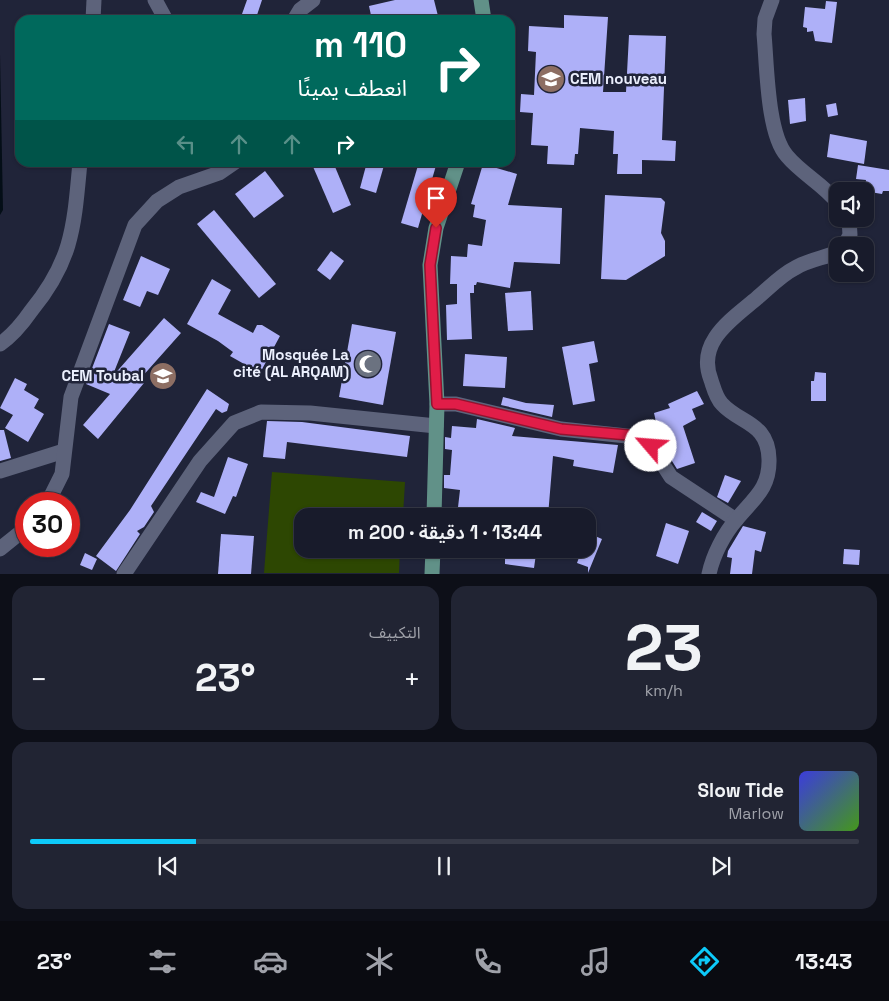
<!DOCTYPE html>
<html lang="ar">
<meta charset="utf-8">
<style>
body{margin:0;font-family:"Space Grotesk","Noto Sans Arabic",sans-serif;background:#212433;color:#f1f3f6;direction:rtl;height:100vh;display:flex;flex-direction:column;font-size:19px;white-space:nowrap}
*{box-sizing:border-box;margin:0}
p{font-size:16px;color:#9fa1a9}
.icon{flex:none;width:28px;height:28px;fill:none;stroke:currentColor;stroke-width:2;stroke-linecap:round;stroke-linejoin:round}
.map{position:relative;height:574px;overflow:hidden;direction:ltr}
.side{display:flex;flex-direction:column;gap:12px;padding:12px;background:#0d0f18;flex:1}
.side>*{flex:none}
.guide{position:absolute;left:15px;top:15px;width:500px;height:152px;border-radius:15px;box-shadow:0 1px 4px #0004,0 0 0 1px #363947;direction:rtl;background:#00695c;color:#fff;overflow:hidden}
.fabs{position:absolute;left:829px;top:182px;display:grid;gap:10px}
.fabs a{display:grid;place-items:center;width:45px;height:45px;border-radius:10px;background:#181b2b;box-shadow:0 1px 4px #0004,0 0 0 1px #363947;font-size:25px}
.speed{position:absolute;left:15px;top:492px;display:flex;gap:10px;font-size:25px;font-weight:700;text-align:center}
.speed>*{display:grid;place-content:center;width:65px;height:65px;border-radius:50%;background:#181b2b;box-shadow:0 1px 4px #0004,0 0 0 1px #363947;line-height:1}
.speed .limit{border:8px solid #d22;background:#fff;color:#111}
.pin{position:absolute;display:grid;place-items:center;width:42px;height:42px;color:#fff;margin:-51px -21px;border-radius:50% 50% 50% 0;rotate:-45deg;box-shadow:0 0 5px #0007}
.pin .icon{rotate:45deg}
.me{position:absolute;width:55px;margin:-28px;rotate:297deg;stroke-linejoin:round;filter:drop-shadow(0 0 4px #0008)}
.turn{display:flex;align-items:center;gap:18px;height:105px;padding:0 25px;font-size:22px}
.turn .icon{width:65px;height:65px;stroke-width:2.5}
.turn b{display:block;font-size:35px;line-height:42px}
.lanes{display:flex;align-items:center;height:48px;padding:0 25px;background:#0003;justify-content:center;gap:25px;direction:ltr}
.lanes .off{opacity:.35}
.big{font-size:38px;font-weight:600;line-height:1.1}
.side .widget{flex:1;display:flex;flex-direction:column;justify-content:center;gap:8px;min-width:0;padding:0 18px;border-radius:15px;background:#212433}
.side .dial{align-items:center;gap:0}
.dial b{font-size:65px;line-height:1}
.song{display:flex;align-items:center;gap:15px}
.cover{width:60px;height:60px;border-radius:8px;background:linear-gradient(135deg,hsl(240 70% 55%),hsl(100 70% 35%))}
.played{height:5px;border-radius:2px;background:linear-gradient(90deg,#0dcafa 20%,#363947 20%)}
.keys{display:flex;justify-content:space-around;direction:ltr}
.heat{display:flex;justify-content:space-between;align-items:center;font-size:28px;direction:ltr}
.side .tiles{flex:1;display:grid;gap:12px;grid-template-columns:1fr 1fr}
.widget:last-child{grid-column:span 2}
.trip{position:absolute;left:294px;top:508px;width:302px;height:50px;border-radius:15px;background:#181b2b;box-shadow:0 1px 4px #0004,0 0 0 1px #363947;font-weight:600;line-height:50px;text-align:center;direction:rtl}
.tabs{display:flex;height:80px;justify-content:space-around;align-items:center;background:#0a0b11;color:#9fa1a9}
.tabs .icon{width:35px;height:35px}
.tabs .selected{color:#0dcafa}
.tabs b{font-size:22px;color:#f1f3f6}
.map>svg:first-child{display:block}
</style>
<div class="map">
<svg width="889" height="574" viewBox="0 0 889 574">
<rect width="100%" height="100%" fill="#202439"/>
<path fill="#2d4702" d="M272,472L405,482L403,516H302V549H400L399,573H264Z"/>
<path fill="#040e17" d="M0,54L3,210L0,215Z"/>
<g fill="#aeb0f8">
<path d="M247,0H262L256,18L242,14Z"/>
<path d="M395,0H434L439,20H372L369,6Z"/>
<path d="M826,1L837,2L832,43L815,41L813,31L807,32V28L803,27L805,7L825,9Z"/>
<path d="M564,15L608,17L603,92H626L629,35L666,36L662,140L676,141L675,161L642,160V174H617L618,154H613L614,131L580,128L578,154H575L574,165L547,164L548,146L531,145L533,113L520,112L521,94L534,95L536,52L528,51L529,26L564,28Z"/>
<path d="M805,98L806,121L790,124L788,100Z"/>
<path d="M836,103L838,115L828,117L826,105Z"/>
<path d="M830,134L867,141L864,164L827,157Z"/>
<path d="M311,162H333L351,205L333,213Z"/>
<path d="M367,162H385L376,193L360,188Z"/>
<path d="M419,162H437L418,228L401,223Z"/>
<path d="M483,164L517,174L508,205L562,208L560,264L514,262L510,288L477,282L476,285H474V293H470L472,339L447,340L446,305L457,304V284H450L451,256L467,257L468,244L482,246L486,220L473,217L475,205L471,204Z"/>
<path d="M858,165L889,170V191H883L882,194L864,191L866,180L856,179Z"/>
<path d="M265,171L284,196L254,218L235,194Z"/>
<path d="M605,195L661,198L665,202L661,233L665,241V256L626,280L601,279Z"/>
<path d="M214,210L276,284L259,298L197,224Z"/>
<path d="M331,251L344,261L330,280L317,270Z"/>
<path d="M141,256L170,269L158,295L147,291L140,307L123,300Z"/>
<path d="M212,279L231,290L218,314L253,333L257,325H262L280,336L260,373L230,356L233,352L218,341L187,324Z"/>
<path d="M531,291L533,330L508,331L505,293Z"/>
<path d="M164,318L181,333L140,379L144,383L98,439L83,425L110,394L86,384L109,324L130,332L112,377Z"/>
<path d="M352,324L396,332L383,405L339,397Z"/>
<path d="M594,341L598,362L589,364L595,401L573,405L562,347Z"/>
<path d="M465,354L507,357L505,388L463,386Z"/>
<path d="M815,372L826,373V401H811V381H814Z"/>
<path d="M15,378L27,384L24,390L39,399L34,408L44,414L28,442L5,428L13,415L0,408Z"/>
<path d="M207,389L229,404L227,411L222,413L216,409L151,506L154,512L144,527L137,531L140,534L116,571L96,556L130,510Z"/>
<path d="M697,391L704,404L692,409L696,419L683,426L695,463L677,469L665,450L659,433L652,436L647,433L645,425L656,422L654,413L670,408L668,404Z"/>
<path d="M503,397L526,403L554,405L552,417L501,405Z"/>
<path d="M477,419L515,428L512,436L618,445L613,473L573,466L574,460L553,456L548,516L522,514V516H457L460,490L444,488V475H450L452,450L445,449V437L451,438L452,426L476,428Z"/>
<path d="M267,421L302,422L410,436L407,457L287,442L285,459L263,457Z"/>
<path d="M0,430H4L11,458L0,461Z"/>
<path d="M228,457L248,464L236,497L233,496L225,514L196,502L201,492L214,497Z"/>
<path d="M725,475L741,481L728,503L717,497Z"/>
<path d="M702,512L717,521L711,531L696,522Z"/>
<path d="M666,523L689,531L678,564L656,556Z"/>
<path d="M743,526L766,532L761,552L755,550L752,574H730L732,558L727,557L728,551Z"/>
<path d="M588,533L602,539L588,573V567L577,563L582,549H588Z"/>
<path d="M221,534L254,536L251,574H218Z"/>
<path d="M844,549L860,550L859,565L843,564Z"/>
<path d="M505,552L536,554L534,568L505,564Z"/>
<path d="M85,553L97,559L92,570L80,565Z"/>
</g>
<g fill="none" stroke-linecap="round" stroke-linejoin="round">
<g stroke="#5d637b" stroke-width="15">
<path d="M155,0L166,20"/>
<path d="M772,0L765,19L764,34C767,65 767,134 787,156C802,174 823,184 838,203"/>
<path d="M93,20L94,0"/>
<path d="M294,20L300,10L313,0"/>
<path d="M844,246L850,235L849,219"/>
<path d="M0,344C13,335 22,324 31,311C73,260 74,226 80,162"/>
<path d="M437,404H456L561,429L636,437L651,446L671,477L736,520"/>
<path d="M0,471L64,451"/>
<path d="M47,504L62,474L71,397L135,225L157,201L179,187L219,173L235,162"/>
<path d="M0,549L26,528"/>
<path d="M124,574L200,461L234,423L261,412L310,413L436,426"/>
<path d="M709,574C713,555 724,534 736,520C753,499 770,489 769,459C768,422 740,424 722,404C716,398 714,389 711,380C696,342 731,320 757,298C769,288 781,275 795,268C808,260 824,258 838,252"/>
</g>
<g stroke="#619188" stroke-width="15">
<path d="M481,0L484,20"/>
<path d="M434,516L437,404L430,265L436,228L458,162"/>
<path d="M432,574L433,549"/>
</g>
</g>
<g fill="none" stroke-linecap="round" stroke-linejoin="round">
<g stroke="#92132f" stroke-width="12">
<path id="route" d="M436,228L430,265L437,404H456L561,429L628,435L636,437L651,446"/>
</g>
<use href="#route" stroke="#e11d48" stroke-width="9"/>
</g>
<defs>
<g id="school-disc" transform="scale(1.4375)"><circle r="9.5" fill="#8d6e63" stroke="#202439"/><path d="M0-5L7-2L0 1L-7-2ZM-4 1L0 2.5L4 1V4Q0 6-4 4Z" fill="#fff"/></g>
<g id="mosque-disc" transform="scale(1.4375)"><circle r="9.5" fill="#6b7280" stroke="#202439"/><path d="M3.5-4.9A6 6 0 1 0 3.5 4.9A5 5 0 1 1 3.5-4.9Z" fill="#fff"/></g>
</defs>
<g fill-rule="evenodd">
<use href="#school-disc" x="551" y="79"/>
<use href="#mosque-disc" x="368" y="364"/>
<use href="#school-disc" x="163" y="376"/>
</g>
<g text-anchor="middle" stroke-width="5" stroke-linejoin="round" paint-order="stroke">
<g font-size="15" font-weight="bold" fill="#ebeffd" stroke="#202439" text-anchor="end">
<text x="570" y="84" text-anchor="start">CEM nouveau</text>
<text x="349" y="360">Mosquée La<tspan x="349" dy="17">cité (AL ARQAM)</tspan></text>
<text x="144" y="381">CEM Toubal</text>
</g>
</g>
</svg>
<div class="fabs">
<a><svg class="icon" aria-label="sound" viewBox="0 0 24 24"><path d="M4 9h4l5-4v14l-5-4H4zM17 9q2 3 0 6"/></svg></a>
<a><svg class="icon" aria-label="search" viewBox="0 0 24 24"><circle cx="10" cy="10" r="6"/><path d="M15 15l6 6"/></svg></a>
</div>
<div class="speed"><div class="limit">30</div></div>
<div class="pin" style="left:436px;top:228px;background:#d93025"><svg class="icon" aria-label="arrive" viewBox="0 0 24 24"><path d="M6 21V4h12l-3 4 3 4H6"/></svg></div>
<svg class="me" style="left:651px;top:446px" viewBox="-20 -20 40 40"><circle r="19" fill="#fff"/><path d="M0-13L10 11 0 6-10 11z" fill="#e11d48"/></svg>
<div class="trip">13:44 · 1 دقيقة · 200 m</div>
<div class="guide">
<div class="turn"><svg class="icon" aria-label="right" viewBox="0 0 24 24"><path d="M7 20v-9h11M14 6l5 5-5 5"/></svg><div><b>110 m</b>انعطف يمينًا</div></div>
<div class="lanes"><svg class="icon off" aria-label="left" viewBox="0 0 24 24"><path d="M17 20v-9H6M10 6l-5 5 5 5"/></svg><svg class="icon off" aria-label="ahead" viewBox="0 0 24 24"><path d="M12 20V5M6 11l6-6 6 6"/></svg><svg class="icon off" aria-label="ahead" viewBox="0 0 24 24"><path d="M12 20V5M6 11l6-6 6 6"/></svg><svg class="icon" aria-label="right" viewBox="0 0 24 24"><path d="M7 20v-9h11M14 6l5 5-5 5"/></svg></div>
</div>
</div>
<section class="side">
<div class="tiles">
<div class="widget dial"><b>23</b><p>km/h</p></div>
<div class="widget"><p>التكييف</p>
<div class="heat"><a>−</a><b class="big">23°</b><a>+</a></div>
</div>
<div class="widget">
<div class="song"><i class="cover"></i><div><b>Slow Tide</b><p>Marlow</p></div></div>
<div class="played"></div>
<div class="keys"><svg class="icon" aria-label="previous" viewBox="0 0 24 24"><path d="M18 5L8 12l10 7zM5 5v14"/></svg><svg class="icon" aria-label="pause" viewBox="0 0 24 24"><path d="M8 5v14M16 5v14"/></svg><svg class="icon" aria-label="next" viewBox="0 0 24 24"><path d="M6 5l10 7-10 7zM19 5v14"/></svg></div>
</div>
</div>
</section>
<nav class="tabs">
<b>13:43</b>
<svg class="icon selected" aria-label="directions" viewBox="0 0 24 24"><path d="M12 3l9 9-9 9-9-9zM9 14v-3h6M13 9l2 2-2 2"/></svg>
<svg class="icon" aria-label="music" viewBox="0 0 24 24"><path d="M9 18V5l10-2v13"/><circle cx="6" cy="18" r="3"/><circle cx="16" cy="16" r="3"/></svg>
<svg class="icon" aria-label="phone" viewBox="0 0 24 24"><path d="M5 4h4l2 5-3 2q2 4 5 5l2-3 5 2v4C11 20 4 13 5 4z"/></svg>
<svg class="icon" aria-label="climate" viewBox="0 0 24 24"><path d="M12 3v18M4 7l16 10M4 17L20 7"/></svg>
<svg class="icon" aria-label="car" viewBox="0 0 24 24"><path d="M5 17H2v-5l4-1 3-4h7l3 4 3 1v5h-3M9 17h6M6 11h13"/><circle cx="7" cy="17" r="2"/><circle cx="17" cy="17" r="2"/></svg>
<svg class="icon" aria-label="filters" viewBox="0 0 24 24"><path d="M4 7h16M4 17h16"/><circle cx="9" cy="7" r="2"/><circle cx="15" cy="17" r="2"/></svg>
<b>23°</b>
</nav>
